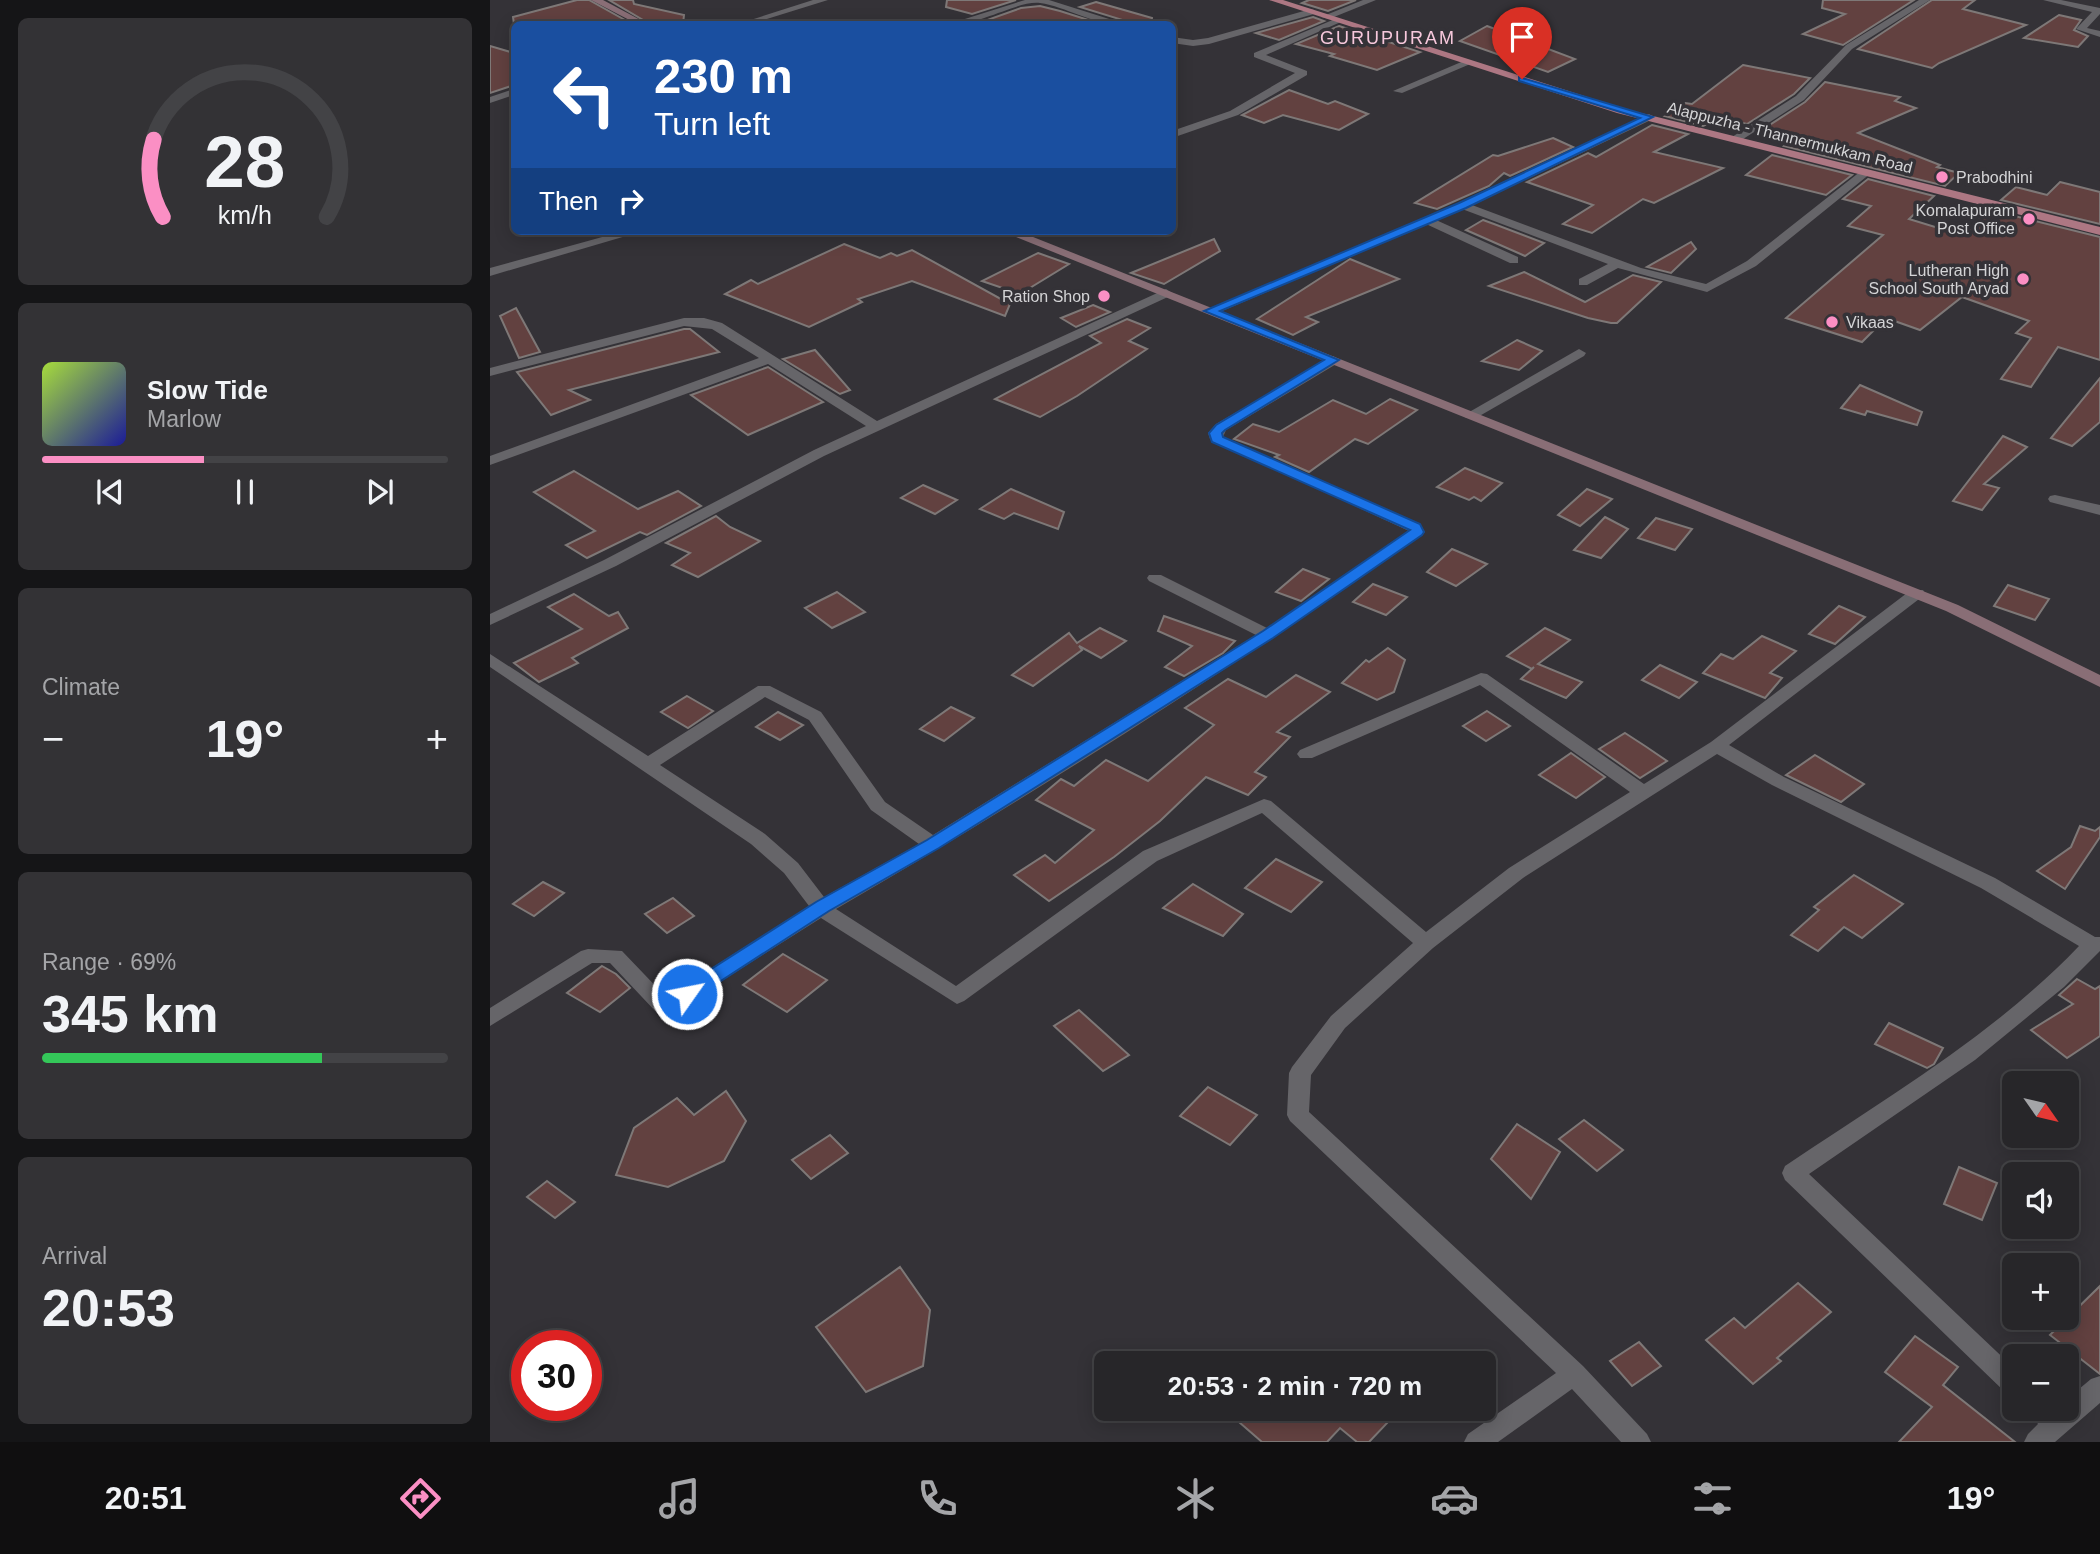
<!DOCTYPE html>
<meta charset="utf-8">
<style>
body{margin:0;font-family:Arial,sans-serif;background:#333235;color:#f1f3f6;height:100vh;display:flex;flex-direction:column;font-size:26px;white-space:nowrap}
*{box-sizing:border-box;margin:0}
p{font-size:23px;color:#a4a5a8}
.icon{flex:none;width:38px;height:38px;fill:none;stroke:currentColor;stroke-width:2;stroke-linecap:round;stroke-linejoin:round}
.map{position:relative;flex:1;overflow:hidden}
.sheet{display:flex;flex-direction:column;gap:18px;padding:18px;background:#151517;width:490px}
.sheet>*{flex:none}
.banner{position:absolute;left:21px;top:21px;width:665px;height:214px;border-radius:10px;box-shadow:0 4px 18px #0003,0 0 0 2px #434346;background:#1a4fa0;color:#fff;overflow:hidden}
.needle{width:46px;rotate:124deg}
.buttons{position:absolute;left:1512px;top:1071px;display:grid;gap:14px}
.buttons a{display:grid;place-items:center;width:77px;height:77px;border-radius:10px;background:#272629;box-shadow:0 4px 18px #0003,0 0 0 2px #434346;font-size:35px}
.speed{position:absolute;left:21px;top:1330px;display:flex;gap:14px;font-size:35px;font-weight:700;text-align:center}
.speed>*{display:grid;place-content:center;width:91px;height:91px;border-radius:50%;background:#272629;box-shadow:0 4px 18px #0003,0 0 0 2px #434346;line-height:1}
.speed .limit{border:10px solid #d22;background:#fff;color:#111}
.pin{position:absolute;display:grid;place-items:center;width:60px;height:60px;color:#fff;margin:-72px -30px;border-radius:50% 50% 50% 0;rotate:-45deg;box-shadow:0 0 7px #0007}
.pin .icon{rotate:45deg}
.me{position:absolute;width:77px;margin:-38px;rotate:57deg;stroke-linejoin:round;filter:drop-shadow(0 0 5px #0008)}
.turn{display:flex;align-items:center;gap:24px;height:147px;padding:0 28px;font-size:32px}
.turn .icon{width:91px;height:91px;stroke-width:2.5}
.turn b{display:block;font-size:49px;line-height:60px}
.then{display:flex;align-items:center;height:66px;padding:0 28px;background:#0003;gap:14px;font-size:26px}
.big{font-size:52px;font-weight:600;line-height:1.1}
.sheet .widget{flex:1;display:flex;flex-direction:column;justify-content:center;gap:10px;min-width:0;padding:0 24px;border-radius:10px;background:#333235}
.sheet .dial{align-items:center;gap:0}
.dial svg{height:182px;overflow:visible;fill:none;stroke:#434346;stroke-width:7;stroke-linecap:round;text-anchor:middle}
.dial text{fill:#f1f3f6;stroke:none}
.song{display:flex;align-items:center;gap:21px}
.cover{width:84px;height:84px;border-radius:10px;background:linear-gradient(135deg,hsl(80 70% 55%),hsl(240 70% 35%))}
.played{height:7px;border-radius:4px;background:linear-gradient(90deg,#fb8fc4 40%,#434346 40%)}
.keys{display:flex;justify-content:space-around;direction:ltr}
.heat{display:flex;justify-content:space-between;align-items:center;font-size:38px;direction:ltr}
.charge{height:10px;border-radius:5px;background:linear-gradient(90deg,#34c759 69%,#434346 0)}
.trip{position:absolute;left:604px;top:1351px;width:402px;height:70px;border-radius:10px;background:#272629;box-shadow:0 4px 18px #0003,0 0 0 2px #434346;font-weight:600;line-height:70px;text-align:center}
.dock{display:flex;height:112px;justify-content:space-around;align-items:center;background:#100f10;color:#a4a5a8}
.dock .icon{width:49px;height:49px}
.dock .active{color:#fb8fc4}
.dock b{font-size:32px;color:#f1f3f6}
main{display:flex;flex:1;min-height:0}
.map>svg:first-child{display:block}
</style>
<main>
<section class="sheet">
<div class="widget dial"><svg viewBox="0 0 100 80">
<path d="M14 69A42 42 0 1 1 86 69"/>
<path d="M14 69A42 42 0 0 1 10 35" stroke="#fb8fc4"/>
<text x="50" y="56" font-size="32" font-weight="700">28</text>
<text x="50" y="72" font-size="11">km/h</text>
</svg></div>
<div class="widget">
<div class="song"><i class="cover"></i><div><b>Slow Tide</b><p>Marlow</p></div></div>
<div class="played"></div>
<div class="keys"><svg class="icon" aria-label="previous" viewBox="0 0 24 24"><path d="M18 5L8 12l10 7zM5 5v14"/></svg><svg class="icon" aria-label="pause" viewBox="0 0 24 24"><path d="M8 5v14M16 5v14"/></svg><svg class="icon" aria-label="next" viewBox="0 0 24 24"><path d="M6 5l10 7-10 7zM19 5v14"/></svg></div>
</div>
<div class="widget"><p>Climate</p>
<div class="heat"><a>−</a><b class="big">19°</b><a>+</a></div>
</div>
<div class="widget"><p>Range · 69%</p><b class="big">345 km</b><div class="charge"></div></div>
<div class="widget"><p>Arrival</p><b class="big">20:53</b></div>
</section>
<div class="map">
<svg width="1610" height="1442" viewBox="0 0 1610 1442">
<rect width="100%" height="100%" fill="#343237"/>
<g fill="#624140" stroke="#7e7877" stroke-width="2">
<path d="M87,0H99L142,24H24L23,17Z"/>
<path d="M119,0H143L144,4L194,15L193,24H160Z"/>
<path d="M457,0H526L482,14L456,7Z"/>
<path d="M819,0H866L838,11L812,3Z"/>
<path d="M1333,0H1424L1353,45L1313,34L1355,14L1332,8Z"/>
<path d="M1442,0H1485L1473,9L1536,25L1449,63L1442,68L1368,49Z"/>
<path d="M606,2L662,18L661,24H638L636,21L590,7Z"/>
<path d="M550,6L570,11L611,24H520L500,19L531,8Z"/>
<path d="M1569,15L1591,20L1584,30L1598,36L1588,47L1534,38Z"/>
<path d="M823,17L834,21L789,40L766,33Z"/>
<path d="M849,26L930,52L887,70L840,56L844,54L806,44Z"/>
<path d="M997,26L1085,59L1058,72L970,41Z"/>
<path d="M0,46L24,53V85L0,93Z"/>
<path d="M1253,65L1320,78L1304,94L1257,124L1232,118L1213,126L1175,116L1195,103L1202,104Z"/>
<path d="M1335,82L1410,97L1405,101L1426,108L1368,133L1450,165L1447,167L1469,173L1455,186L1294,146L1306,136L1275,128L1315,102Z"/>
<path d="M799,90L838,104L845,101L878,114L849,130L793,115L774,123L752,115Z"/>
<path d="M1162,125L1198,134L1164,152L1233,168L1164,203L1153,199L1102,233L1073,224L1103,205L1037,182L1098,153L1106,157Z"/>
<path d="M1063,138L1083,147L1020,176L1014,173L999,186L947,209L925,203L1003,155L1008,156Z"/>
<path d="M1282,155L1362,175L1336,195L1256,175Z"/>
<path d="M1378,179L1444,196L1419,219L1471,235L1500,210L1610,237V360L1568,347L1541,387L1511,379L1541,338L1526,333L1539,321L1472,297L1430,330L1396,318L1372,342L1296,318L1393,235L1358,226L1381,206L1353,199Z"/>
<path d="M1570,182L1610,192V224L1511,200L1526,187L1557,195Z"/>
<path d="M993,220L1004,224L1054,243L1035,256L976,230Z"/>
<path d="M724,239L730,251L674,284L641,273Z"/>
<path d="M1201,242L1206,249L1181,273L1157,267Z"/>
<path d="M354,244L390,258L401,253L407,256L422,250L520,304L515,316L422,281L368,299L372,302L319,327L235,294L261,280L268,284Z"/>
<path d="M548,253L579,264L530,294L492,281Z"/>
<path d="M860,259L909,279L816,317L828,322L803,335L767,319Z"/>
<path d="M1034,272L1095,302L1143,275L1171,282L1127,323H1121L1098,318L999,286Z"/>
<path d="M603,305L620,312L586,327L571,318Z"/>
<path d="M26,308L50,352L29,358L10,316Z"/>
<path d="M637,319L660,328L639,341L657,349L587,396L550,417L505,399L611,343L600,336Z"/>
<path d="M194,329H200L229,352L79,390L100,400L61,415L27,372Z"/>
<path d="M1027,340L1052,351L1029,370L992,361Z"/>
<path d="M325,350L360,390L350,394L293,359Z"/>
<path d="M278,367L333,402L258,435L201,395Z"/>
<path d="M1610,378V422L1582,446L1561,438Z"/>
<path d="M1370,385L1432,412L1427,425L1377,411L1375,415L1351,408Z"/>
<path d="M900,399L927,410L878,444L865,439L819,472L785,457L789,455L744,439L763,424L789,432L843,400L876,414Z"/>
<path d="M1513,436L1537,447L1494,484L1509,488L1492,510L1463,501Z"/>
<path d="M975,468L1012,483L991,501L984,497L979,500L947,487Z"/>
<path d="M84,471L148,509L188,491L211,506L157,535L150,532L97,558L76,545L105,531L44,492Z"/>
<path d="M433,485L467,500L445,514L411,498Z"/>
<path d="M521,489L574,512L568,529L524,513L514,519L490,509Z"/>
<path d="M1097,489L1122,499L1090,526L1068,515Z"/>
<path d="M226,516L240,527L270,541L208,577L182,565L200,553L176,543Z"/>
<path d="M1115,517L1138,529L1111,558L1084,550Z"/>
<path d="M1166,518L1202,529L1185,550L1148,538Z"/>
<path d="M962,549L974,554L997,564L966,586L937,572Z"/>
<path d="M813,569L839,579L811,601L786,592Z"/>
<path d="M883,584L917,597L896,615L863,602Z"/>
<path d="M1518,585L1559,599L1545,620L1504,606Z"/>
<path d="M347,592L375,612L342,628L315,608Z"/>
<path d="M84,594L119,616L128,612L138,628L82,658L88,663L49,682L24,663L92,629L58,607Z"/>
<path d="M1349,606L1375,617L1345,644L1319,634Z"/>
<path d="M674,616L745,641L733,653L694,676L675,667L702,646L668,631Z"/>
<path d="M610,628L636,641L611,658L589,646L592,650L543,686L522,675L579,633L587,643Z"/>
<path d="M1055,628L1080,640L1048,664L1092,682L1076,698L1031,679L1044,667L1042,669L1017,656Z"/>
<path d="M1272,636L1306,651L1280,673L1292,678L1275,698L1213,673L1231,654L1243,659Z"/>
<path d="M898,648L915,660L904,692L887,700L852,683L876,660L879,662Z"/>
<path d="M1170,665L1207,682L1189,698L1152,680Z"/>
<path d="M806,675L840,692L787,732L800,737L765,772L776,777L758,795L716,777L670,821L624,857L559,901L524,875L555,855L565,863L604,830L546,800L571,779L584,786L616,760L658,781L724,725L695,708L738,679L776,697Z"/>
<path d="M197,696L223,711L198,728L171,712Z"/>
<path d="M461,707L484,718L454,741L430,729Z"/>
<path d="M997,711L1020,726L996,741L973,726Z"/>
<path d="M288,712L313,725L290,740L266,727Z"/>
<path d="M1135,733L1155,746L1177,761L1150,778L1109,749Z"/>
<path d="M1081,753L1115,777L1086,798L1049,775Z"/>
<path d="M1325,755L1374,784L1351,802L1296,775Z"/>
<path d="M1590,826L1605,831L1610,827V837L1575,889L1547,871L1581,847Z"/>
<path d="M786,859L832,882L801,912L755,888Z"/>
<path d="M1364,875L1413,904L1372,938L1354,927L1328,951L1301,935L1329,910L1324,907Z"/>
<path d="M53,882L74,893L44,916L23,904Z"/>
<path d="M703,884L753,914L733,936L673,908Z"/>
<path d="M183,898L204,916L177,933L155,914Z"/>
<path d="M293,954L337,980L297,1012L253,985Z"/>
<path d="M112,966L126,974L140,988L110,1012L77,993Z"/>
<path d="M1587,979L1605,989L1610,986V1036L1577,1058L1541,1030L1583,1004L1569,995Z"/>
<path d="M589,1010L639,1055L613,1071L564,1026Z"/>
<path d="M1399,1023L1453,1048L1444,1064L1437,1068L1385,1044Z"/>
<path d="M718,1087L767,1115L740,1145L690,1116Z"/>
<path d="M236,1091L256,1121L234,1161L178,1187L126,1175L144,1128L187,1098L204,1115Z"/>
<path d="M1094,1120L1133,1150L1107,1171L1069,1139Z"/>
<path d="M1027,1124L1070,1152L1041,1199L1001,1159Z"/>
<path d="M340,1135L358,1153L321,1179L302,1160Z"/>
<path d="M1469,1167L1507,1183L1492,1220L1454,1204Z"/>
<path d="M57,1181L85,1202L65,1218L37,1197Z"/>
<path d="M410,1267L440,1310L433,1366L376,1392L326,1327Z"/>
<path d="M1308,1283L1341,1312L1287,1358L1291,1361L1263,1384L1216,1340L1244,1318L1255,1328Z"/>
<path d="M1610,1286V1374L1560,1335Z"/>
<path d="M1425,1336L1468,1367L1453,1385L1525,1442H1409L1442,1407L1395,1372Z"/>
<path d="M1149,1342L1171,1366L1142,1386L1120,1361Z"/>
<path d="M734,1409H885L900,1420L879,1442H867L850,1428L837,1442H772Z"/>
</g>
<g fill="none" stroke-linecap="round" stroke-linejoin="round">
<g fill="#666569" fill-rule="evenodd">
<path d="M323,0H338L261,24H248Z"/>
<path d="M535,0H559L635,24C606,27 578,7 550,3C528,0 487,27 459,24Z"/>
<path d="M873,0H886L839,19L831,17Z"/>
<path d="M1429,0H1440L1362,49L1314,100L1250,141H1242V137L1306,96L1356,45Z"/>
<path d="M1553,0H1571L1610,8V14L1597,28L1610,31V37L1586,29L1602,12Z"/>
<path d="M821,9L824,10V14L719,44L703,46L682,43V37L703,40L718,38Z"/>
<path d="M845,19L853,21L776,55L817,71V75L748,115L682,138V131L740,111L805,73L764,57V53Z"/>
<path d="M976,60L985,62L912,93L903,91Z"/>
<path d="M24,89V95L0,103V97Z"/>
<path d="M1159,114L1164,117L1163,119L982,205L1151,268L1216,284L1257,261L1371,171L1381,173L1266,266L1217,292L1128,268L1097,285H1089V279L1118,264L972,209L946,220L1028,257V263H1020L936,224L725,314L720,315L714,311L968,203Z"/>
<path d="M134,231H153L0,276V268Z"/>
<path d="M676,289L682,293L680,296L334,456L126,566L0,625V614L114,560L324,450L376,426L278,364L0,465V456L269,358L222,329L194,326L0,376V368L194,318H214L232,323L387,421Z"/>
<path d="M1089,349L1096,353L1094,356L986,418H976L974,415Z"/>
<path d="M843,356L850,360L848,363L736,430L733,437L930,524L935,532L932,535C742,668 546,793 346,909L466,986L653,851L774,799L781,801L936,932L1019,868L1140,792L990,685L822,758H810L807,754L810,750L991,673L997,674L1154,784L1221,742L1421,590H1433L1435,593L1433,596L1239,745L1294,777L1505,878L1605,937H1610V951L1574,987L1485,1060L1319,1174L1524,1368V1395L1515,1392L1295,1180L1292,1173L1295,1166C1396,1098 1504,1035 1589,946L1491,888L1282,785L1227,754L1033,878L943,948L855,1028L821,1075L819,1112L1093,1366L1157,1434L1161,1442H1131L1082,1389L1008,1442H974L978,1434L1066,1373L800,1121L797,1115L799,1073L802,1067L841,1016L923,943L772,813L667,861L474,1001L467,1004L331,918L181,1013L174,1016L167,1013L120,963H102L0,1026V1008L91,951L98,949L132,951L176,997L319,906L294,873L261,844L0,667V654L158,756L268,686H280L331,712L395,802L443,835L766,635L659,581L657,578L659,575H671L777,628L919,531L720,439L718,433L726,424ZM275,697L319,720L381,810L429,844L334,897L308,863L275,834L170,765Z"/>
<path d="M1565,495L1610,505V515L1560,502L1558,499L1560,496Z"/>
<path d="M1610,1376V1403L1565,1442H1534L1538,1434L1548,1424L1538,1409H1577V1399L1601,1379Z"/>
</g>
<g fill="#896e76" fill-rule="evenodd">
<path d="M101,0H113L158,24H147Z"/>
<path d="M511,231H528L1468,605L1610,675V687L1456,611Z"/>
</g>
<path fill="#ad7783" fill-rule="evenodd" d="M779,0H793L1135,109L1610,227V235L1127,113Z"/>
</g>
<path fill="#1a73e8" stroke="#114b97" stroke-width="2" d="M1029,77L1163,117L976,208L730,311L849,360L735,430L732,433L733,437L930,524L934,532L932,535L783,638L449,848L339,911L203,999H190L187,994L190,989L326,902L437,840L773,631L920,530L722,442L719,433L726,425L834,360L714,311L969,203L1150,118L1029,81Z"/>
<g fill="#fb8fc4" stroke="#343237" stroke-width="2.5">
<circle cx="1452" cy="177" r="7"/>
<circle cx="1539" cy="219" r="7"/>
<circle cx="1533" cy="279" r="7"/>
<circle cx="614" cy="296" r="7"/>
<circle cx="1342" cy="322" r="7"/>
</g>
<g text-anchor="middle" stroke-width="7" stroke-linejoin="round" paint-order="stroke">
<g font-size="16" fill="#d4d4d6" stroke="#343237">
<text transform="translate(1300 137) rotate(14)" y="6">Alappuzha - Thannermukkam Road</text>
</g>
<g font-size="16" fill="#d4d4d6" stroke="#343237" text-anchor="end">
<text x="1466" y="183" text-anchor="start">Prabodhini</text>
<text x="1525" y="216">Komalapuram<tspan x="1525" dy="18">Post Office</tspan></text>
<text x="1519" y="276">Lutheran High<tspan x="1519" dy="18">School South Aryad</tspan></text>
<text x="600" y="302">Ration Shop</text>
<text x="1356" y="328" text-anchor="start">Vikaas</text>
</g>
<g font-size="18" letter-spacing="2" fill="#f7c8dc" stroke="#343237">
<text x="898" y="44">GURUPURAM</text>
</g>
</g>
</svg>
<div class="buttons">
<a><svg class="needle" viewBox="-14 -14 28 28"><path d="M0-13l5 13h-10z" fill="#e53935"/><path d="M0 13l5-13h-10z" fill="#a4a5a8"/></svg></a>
<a><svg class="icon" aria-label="sound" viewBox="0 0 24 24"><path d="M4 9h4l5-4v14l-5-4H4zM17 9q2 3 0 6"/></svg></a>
<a>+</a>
<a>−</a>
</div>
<div class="speed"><div class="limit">30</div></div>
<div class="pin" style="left:1032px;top:79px;background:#d93025"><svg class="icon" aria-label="arrive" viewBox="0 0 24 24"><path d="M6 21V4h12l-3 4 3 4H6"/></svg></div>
<svg class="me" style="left:197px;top:994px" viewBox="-20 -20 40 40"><circle r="17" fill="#1a73e8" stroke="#fff" stroke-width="3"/><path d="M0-11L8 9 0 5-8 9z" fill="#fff"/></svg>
<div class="trip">20:53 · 2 min · 720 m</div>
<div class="banner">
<div class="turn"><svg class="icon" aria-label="left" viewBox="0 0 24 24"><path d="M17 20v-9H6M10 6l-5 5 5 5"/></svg><div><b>230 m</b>Turn left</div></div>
<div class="then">Then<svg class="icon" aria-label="right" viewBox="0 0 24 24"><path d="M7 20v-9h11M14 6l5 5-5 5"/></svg></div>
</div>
</div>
</main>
<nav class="dock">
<b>20:51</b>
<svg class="icon active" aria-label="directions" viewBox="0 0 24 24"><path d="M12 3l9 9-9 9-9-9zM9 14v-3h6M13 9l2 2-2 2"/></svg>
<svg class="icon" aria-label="music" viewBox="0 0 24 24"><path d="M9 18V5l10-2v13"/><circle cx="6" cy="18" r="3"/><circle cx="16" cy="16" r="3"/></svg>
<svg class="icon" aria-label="phone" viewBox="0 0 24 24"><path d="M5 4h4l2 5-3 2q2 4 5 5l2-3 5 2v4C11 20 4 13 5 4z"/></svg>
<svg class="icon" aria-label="climate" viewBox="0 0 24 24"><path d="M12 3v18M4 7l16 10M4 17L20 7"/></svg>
<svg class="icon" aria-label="car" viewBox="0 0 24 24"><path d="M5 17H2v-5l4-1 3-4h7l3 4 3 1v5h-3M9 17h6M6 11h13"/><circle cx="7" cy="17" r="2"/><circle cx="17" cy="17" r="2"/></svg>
<svg class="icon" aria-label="filters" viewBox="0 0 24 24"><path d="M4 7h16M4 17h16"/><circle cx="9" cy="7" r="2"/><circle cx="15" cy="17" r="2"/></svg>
<b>19°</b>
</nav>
